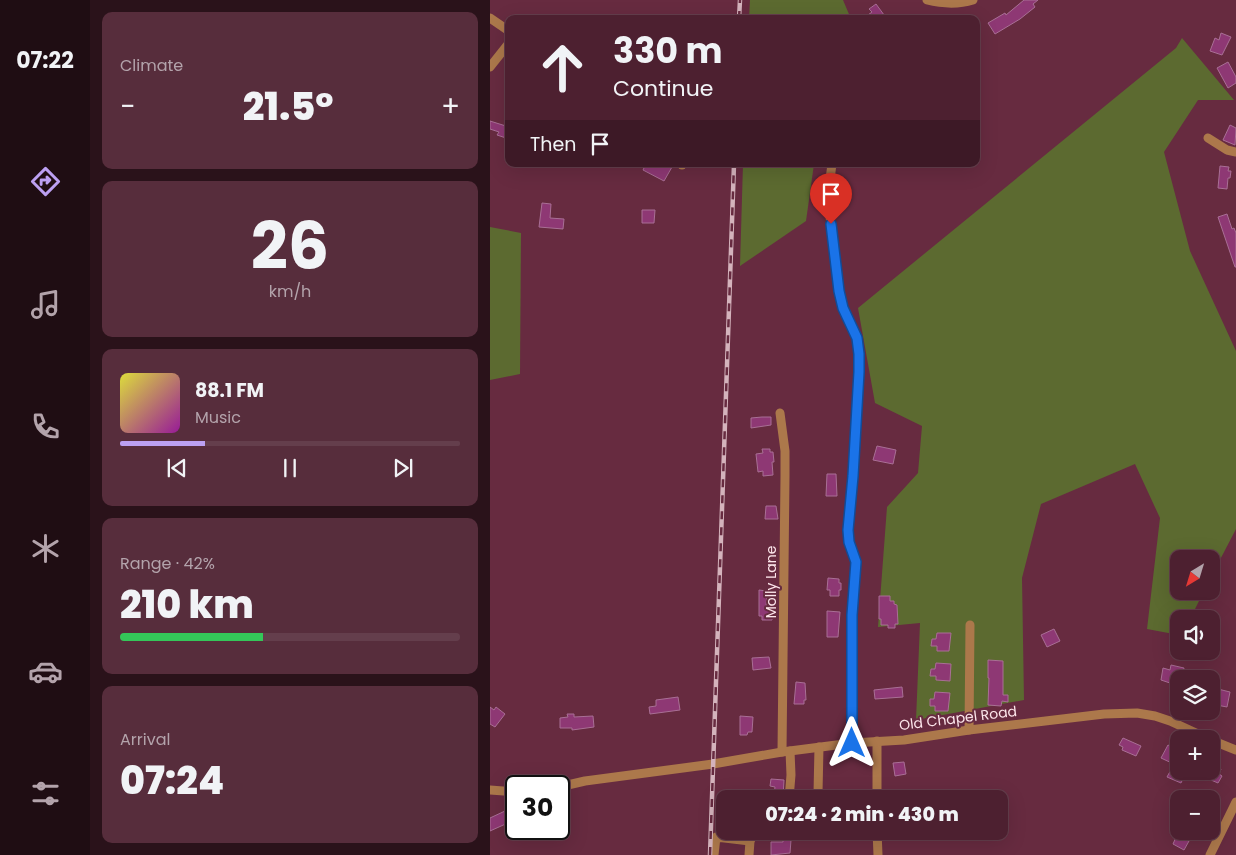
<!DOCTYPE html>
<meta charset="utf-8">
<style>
body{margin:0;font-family:Poppins,sans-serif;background:#572d3c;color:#f1f3f6;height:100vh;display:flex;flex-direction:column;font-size:19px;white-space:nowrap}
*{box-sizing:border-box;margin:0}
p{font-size:16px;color:#b3a3ab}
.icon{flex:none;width:28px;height:28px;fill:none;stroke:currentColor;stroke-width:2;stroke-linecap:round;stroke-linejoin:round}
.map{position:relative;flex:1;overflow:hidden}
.sheet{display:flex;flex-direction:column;gap:12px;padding:12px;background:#2a121a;width:400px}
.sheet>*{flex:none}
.guide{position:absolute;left:15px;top:15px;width:475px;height:152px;border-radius:10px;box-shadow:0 5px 20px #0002,0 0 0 1px #643e4c;background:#4d2030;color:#f1f3f6;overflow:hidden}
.needle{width:32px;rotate:218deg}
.tools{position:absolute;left:680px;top:550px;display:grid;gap:10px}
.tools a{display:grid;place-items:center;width:50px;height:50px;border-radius:10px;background:#4d2030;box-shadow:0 5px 20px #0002,0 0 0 1px #643e4c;font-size:25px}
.speed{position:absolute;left:15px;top:775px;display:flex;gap:10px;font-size:25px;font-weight:700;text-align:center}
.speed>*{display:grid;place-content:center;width:65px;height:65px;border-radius:50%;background:#4d2030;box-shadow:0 5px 20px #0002,0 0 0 1px #643e4c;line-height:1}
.speed .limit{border:2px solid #111;border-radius:8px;background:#fff;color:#111}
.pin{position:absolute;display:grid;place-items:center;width:42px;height:42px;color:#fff;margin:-51px -21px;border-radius:50% 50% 50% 0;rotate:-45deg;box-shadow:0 0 5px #0007}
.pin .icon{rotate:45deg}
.me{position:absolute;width:55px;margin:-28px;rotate:0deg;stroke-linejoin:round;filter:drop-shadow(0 0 4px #0008)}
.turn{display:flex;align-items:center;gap:18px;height:105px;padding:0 25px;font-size:22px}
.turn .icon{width:65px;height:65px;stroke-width:2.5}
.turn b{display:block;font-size:35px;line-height:42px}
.then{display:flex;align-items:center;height:48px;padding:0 25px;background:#0003;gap:10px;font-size:19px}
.big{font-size:38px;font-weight:800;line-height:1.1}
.sheet .tile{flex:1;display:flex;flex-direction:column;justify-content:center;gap:8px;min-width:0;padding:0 18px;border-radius:10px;background:#572d3c}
.sheet .dial{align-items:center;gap:0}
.dial b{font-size:65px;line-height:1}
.song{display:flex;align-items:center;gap:15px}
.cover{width:60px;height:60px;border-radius:8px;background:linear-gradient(135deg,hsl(60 70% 55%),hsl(300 70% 35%))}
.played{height:5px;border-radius:2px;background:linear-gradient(90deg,#bca0f2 25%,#643e4c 25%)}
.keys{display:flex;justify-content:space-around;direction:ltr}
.heat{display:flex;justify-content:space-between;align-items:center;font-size:28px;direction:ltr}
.charge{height:8px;border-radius:4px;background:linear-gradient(90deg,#34c759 42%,#643e4c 0)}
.trip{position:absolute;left:226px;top:790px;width:292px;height:50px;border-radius:10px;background:#4d2030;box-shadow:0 5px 20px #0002,0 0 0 1px #643e4c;font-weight:800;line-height:50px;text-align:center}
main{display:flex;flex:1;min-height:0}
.tab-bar{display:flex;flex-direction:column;width:90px;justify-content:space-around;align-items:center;background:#1f0d13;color:#b3a3ab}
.tab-bar .icon{width:35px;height:35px}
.tab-bar .current{color:#bca0f2}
.tab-bar b{font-size:22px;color:#f1f3f6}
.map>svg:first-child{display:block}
</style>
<main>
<nav class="tab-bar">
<b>07:22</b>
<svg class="icon current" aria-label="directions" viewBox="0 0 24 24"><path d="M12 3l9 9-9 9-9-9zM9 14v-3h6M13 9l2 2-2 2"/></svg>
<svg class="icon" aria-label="music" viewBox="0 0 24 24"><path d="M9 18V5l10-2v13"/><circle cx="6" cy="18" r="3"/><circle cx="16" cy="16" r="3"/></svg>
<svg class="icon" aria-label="phone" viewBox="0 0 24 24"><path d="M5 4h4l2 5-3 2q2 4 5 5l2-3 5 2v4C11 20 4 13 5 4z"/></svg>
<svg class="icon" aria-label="climate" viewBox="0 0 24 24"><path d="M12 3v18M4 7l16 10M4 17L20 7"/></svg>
<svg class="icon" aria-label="car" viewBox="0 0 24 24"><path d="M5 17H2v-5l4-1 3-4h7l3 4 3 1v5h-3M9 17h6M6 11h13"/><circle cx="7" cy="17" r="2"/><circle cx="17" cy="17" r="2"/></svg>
<svg class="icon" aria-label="filters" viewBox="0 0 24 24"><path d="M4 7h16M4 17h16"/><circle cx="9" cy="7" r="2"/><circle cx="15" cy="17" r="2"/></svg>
</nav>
<section class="sheet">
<div class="tile"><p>Climate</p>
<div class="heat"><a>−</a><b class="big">21.5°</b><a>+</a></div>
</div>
<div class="tile dial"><b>26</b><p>km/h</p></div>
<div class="tile">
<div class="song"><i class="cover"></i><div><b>88.1 FM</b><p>Music</p></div></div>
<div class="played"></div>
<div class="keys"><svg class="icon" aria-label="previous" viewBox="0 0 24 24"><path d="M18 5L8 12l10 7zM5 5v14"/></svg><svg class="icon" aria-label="pause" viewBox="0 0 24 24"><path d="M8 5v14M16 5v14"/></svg><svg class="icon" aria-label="next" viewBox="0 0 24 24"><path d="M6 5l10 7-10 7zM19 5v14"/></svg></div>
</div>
<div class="tile"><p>Range · 42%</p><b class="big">210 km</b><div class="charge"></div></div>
<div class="tile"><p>Arrival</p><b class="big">07:24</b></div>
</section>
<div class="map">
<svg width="746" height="855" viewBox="0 0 746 855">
<rect width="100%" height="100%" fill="#672b40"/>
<g fill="#5c6a30">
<path d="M260,0H353L361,19H259Z"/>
<path d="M692,38L744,100H708L674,152L700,251L746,351V529L721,577V559H689V591H714L700,619H689V635L657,629L670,518L645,464L551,504L532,578L534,700L426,720L430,623L388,627L397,507L428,473L432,426L385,403L368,308L686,48Z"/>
<path d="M253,164H324L316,221L250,266Z"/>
<path d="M0,227L31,233L30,374L0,380Z"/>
</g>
<g fill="#8e3874" stroke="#a96f95">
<path d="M534,0H548L543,4L545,7L530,19L505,34L498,23L515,13L516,15Z"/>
<path d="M386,4L397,19H382L378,15L382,12L379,9Z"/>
<path d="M731,33L741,37L732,55L720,51L725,38L729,40Z"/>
<path d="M738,62L746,77V83L738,88L727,68Z"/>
<path d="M0,121L19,127V139L7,135L9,132L0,129Z"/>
<path d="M740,125L746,128L745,145L733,140Z"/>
<path d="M156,164H175L182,167L174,181L153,170Z"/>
<path d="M730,166L739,167L738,171H741L740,178H738L737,189L728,188Z"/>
<path d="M52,203L61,204L60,218L74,219L73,229L49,227Z"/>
<path d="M152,210H165L164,223H152Z"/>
<path d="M737,214L742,229L744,228L746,233V267H745L728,217Z"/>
<path d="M272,417H281V425L261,428V418Z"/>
<path d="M387,446L406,450L403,464L383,460Z"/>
<path d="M272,449H280V452H283L284,462H282L283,475L273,476V471L268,472L266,454L273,453Z"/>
<path d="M337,474H346L347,496H336Z"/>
<path d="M276,506H286L288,519H275Z"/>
<path d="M338,578L349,579V583H351V590H349V596H340V590H337Z"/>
<path d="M269,590L277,591L276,608H283L282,620H272V616H269Z"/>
<path d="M389,596H400V601H404V604L407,605L408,624H405V628H398V625H391V619H389Z"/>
<path d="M337,611L350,612L348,637H337Z"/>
<path d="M564,629L570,641L557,647L551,635Z"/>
<path d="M447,633H461L459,651H447V646H441L442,639H446Z"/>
<path d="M279,657L281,668L263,670L262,658Z"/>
<path d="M498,660L513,661V695H518V702L512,701L511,706L498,705L499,678H498Z"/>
<path d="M446,663L461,664L460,681L446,680V676H440L441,669H445Z"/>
<path d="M681,665L694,668L692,679H689V686L671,680L673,668L680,670Z"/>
<path d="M306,682L315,683L316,700H314V704H304Z"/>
<path d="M412,687L413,697L385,699L384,690Z"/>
<path d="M728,689L740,692L737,707L721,704V690L728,691Z"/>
<path d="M445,692L460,693L458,711H445V706H440V699H444Z"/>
<path d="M188,697L190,710L160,714L159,707L166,706V700Z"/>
<path d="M0,707L4,710L6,707L15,714L5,727L0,724Z"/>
<path d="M77,714H84V717L103,716L104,727L82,730V728H70V718L78,717Z"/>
<path d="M250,716L263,717L262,732H258L257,735H250Z"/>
<path d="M633,738L651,746L646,756L632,750L633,747L629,745Z"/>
<path d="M678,745L686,749L684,753L689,755L686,765L671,758Z"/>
<path d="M414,762L416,774L405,776L403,763Z"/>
<path d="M721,764L731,769L729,774L732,776L728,783L714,777L716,771H721Z"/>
<path d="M682,768L695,774L691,783L677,777Z"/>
<path d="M281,779L294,780L293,797L284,796L285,787L280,786Z"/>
<path d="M15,811L20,822L0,831V818Z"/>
<path d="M687,835L699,841L694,850L683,844Z"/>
<path d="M293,840H301L300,853L281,855V842H293Z"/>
</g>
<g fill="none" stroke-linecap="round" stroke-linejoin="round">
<g stroke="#ac784b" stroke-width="9">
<path d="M437,0C453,4 467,5 483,0"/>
<path d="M0,18L19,31"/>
<path d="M0,67L19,43"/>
<path d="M718,138L737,150L746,152"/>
<path d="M192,164V165"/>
<path d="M342,164L339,187V208L349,291L353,308L367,338L369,354L363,476L358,530L359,542L366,563L362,615V743"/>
<path d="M290,413L295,451V476L292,752"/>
<path d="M479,730L480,625"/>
<path d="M721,740L746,750"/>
<path d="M387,741V799"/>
<path d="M69,787L95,781L223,764L292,752L362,743L414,740L479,730L614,714L647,713L665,716L680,721L719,739"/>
<path d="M0,790L26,792"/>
<path d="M299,799L301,775L300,751"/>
<path d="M315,799L328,793L329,747"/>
<path d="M387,831L388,855"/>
<path d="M224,855L226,837L260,841"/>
<path d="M259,855L260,841L265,831"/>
<path d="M720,855L746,802"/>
</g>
<g stroke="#d4b3bc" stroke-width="4.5">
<g id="rail">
<path d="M249,19L250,0"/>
<path d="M220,855L244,164"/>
</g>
</g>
<use href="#rail" stroke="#672b40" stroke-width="2.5" stroke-dasharray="8" stroke-linecap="butt"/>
</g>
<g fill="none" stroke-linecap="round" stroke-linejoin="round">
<g stroke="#114b97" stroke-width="12">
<path id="route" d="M341,224L349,291L353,308L367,338L369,354V372L363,476L358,530L359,542L366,562L362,615V743"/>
</g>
<use href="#route" stroke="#1a73e8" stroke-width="9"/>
</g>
<g text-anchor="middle" stroke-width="4" stroke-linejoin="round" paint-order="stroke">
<g font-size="14" fill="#fde6eb" stroke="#672b40">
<text transform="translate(281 582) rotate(-90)" y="5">Molly Lane</text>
<text transform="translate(468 718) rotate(-7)" y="5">Old Chapel Road</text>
</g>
</g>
</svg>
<div class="tools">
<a><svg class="needle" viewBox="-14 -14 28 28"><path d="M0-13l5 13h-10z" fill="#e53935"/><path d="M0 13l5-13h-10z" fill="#b3a3ab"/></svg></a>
<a><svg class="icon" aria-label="sound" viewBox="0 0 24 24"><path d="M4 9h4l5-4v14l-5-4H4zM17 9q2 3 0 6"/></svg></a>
<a><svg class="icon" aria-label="layers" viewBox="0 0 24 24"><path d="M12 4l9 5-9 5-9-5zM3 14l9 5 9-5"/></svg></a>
<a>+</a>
<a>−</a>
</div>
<div class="speed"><div class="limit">30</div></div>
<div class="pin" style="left:341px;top:224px;background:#d93025"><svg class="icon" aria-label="arrive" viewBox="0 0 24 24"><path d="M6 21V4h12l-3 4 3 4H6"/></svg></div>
<svg class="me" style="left:362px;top:743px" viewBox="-20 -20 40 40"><path d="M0-17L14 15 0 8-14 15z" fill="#1a73e8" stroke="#fff" stroke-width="4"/></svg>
<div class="trip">07:24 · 2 min · 430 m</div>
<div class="guide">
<div class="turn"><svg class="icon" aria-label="ahead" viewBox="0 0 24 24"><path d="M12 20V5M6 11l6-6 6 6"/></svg><div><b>330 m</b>Continue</div></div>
<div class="then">Then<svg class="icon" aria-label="arrive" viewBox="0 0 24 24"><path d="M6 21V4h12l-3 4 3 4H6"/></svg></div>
</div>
</div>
</main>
